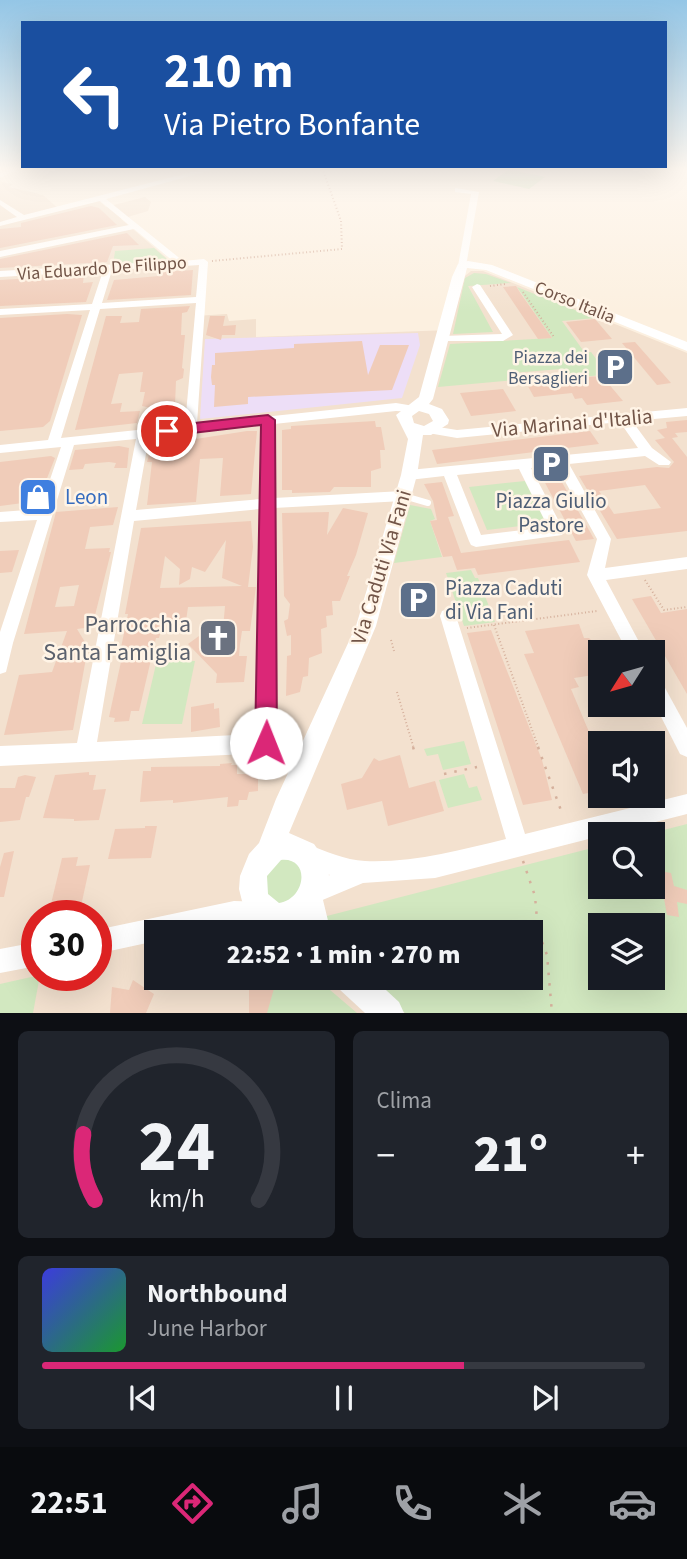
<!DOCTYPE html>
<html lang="it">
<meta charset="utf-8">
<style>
body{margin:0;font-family:"Source Sans 3",sans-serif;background:#20242c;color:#f1f3f6;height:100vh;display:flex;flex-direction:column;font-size:26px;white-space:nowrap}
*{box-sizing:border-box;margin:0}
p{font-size:23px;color:#9ea1a6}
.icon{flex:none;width:38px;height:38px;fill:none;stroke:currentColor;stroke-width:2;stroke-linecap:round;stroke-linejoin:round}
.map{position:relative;height:1013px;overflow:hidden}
.details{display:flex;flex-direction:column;gap:18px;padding:18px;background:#0d0f14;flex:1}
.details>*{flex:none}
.banner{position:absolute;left:21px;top:21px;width:646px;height:147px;border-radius:0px;box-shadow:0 7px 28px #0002;background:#1a4fa0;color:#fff;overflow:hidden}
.needle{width:46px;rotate:233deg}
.buttons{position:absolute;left:588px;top:640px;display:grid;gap:14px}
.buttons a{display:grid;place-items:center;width:77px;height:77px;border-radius:0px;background:#171b24;box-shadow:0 7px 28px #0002;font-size:35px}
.speed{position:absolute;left:21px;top:900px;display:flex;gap:14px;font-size:35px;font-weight:700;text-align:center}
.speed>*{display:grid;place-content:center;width:91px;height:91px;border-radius:50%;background:#171b24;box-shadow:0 7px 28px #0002;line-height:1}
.speed .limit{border:10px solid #d22;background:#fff;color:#111}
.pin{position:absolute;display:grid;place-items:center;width:60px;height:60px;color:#fff;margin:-30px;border:4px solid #fff;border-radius:50%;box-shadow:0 2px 7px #0007}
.me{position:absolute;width:77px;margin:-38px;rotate:1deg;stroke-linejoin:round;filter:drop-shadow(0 0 5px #0008)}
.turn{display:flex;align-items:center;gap:24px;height:147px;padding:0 28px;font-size:32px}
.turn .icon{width:91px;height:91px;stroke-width:2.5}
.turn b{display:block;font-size:49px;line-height:60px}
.big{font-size:52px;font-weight:800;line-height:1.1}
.details .tile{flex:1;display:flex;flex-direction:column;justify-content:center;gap:10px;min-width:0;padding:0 24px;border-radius:10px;background:#20242c}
.details .dial{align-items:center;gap:0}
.dial svg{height:182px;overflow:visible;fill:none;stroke:#363941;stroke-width:7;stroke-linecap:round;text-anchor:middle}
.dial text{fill:#f1f3f6;stroke:none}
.song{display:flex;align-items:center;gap:21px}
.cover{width:84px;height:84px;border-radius:10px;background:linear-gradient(135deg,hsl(240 70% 55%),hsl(130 70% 35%))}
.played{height:7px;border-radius:4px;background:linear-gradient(90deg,#db2777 70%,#363941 70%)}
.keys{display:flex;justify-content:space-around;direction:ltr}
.heat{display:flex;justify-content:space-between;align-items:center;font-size:38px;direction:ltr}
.details .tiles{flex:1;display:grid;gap:18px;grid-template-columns:1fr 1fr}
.tile:last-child{grid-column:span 2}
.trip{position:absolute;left:144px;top:920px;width:399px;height:70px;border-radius:0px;background:#171b24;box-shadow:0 7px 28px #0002;font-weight:800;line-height:70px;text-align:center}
.tab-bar{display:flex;height:112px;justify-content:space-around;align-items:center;background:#090b0e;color:#9ea1a6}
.tab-bar .icon{width:49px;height:49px}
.tab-bar .current{color:#db2777}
.tab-bar b{font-size:32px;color:#f1f3f6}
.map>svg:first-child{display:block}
</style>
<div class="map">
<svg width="687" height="1013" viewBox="0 0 687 1013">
<rect width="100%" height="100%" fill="#fcf0e0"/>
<path fill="#f3e1cf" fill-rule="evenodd" d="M0,182L13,184L9,187L43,195L60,210L98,200L106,207L145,197L151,202L148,211L121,219L176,266L200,265L195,316L227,314L229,321L256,319V337L450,330L465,276L471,271H483L687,353V1013H0ZM600,653H653V705H600ZM600,744H653V796H600ZM600,835H653V887H600ZM37,915H96V975H37ZM600,926H653V978H600ZM156,933H530V978H156Z"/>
<path fill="#eddef7" d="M418,333L420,345L402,398L200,419L205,339Z"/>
<g fill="#d2e8c0" fill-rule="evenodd">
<path d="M508,170H513L545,177L529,189L493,181Z"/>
<path d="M154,248L169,261L113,266L115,251Z"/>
<path d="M474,273L486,274L511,283L468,286L493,332L453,334L465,278Z"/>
<path d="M517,287L595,318L562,321L585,353L591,352L613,381H608L603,375L568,378L561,369L512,373L516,380L438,387L450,344L552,338Z"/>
<path d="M525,481L546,523L487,530L469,487Z"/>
<path d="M410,505L431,509L435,519L430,521L442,557L394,563Z"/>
<path d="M471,570L475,578H478L495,622L464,626L446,573Z"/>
<path d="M157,660L195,661L182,724H142Z"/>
<path d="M464,741L471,764L443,770L438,754L427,756L424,749Z"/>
<path d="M464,774L469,788L477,786L482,800L448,808L439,780Z"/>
<path d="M687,824V1013H405L364,978H530V933H324L323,917L600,846V887H653V835H644ZM600,926H653V978H600Z"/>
<path d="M280,856L300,862L305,886L284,906L270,902L262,880Z"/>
<path d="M40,975L33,1013H0V984Z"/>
<path d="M249,978H316L357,1013H249Z"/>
</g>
<g fill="#f0ccb9" fill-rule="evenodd">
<path d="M91,206L99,208L117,225L0,248V229L21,227V223Z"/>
<path d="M127,233L139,245L113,246L107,262L0,268V259Z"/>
<path d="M193,270L191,295L107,300L114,280L159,276L158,272Z"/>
<path d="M84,275L83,283L93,282L86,302L0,306V280Z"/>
<path d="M516,286L521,294L552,338L538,339L503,287Z"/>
<path d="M190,306L187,312L182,313L181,335H185L182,368L184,369L183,378L176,381L175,405H179L178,420L153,423L156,409L142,406L145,392H140L143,372L119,374L111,404L122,403L120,412L140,411L137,423L75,430L106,316H122L120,323L139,322L141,309Z"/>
<path d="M67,314L82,315L50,421L43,427L0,431V318Z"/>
<path d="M210,316H225L223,326L236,325L235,335H222L221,340L206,335Z"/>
<path d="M595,319L612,339L581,342L566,322Z"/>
<path d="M362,341L368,375L380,345H409L392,390L248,397V404L214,407L215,385H212L211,377L212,365H215V353L294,348V344Z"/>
<path d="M635,342L671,383L657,385L622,343Z"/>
<path d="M602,376L623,401L587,405L582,398L575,399L572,393L534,397L525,381Z"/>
<path d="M503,389L516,411L471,416L460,393Z"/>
<path d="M687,420V432L675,433L678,437L672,438L687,457V531L617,539L579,476L657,467L669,468L674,462L655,440L665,438L657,430L667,428L666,422ZM645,485L661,508L614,514L599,491Z"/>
<path d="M375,421L376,427H381L385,450H380L381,468L371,471V487H334L330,492L292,493V490H282V430L291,429V426Z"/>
<path d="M247,431H257L251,494L220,496L223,458L200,459L196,502L147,505L152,462H147L152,443L183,441Z"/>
<path d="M590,431L599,444L437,464L432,450Z"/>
<path d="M119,446L129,448L127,468H114L116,463L109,462L85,464L83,469L69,470L75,450Z"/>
<path d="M51,456L55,458L38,501L0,506V462Z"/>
<path d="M559,477L594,539L576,541L543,479Z"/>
<path d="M442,482L454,516L448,517L461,553L569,540L580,562L478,575L475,568L457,570L452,556L443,557L430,521L437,520L433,501L424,484Z"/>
<path d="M118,507L113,525L90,527L85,549L110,548L109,552H111L92,627L77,629L88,647L73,730L4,735L19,675L52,672L67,631L24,634L56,512ZM79,585L74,606L55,607L60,587Z"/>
<path d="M343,508L368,513L356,555L347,576H350L340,601H332L333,615L326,616L327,627L321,629L322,653L309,658L308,676L303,677L300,692L286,696L287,656L291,655V635L287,636L284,621L288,619L290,604L284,596L282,513L329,512L327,535Z"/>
<path d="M251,521L253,547L248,587H256L250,631H242L240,644L239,656H247L244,682L216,683L217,674L188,644L210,628L222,640L225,606L188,607L186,621L163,623L159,638H156L139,711H131L129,721L114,722L115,718L109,717L122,657H119L128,614H125L141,528ZM226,540L222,578L242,586L160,588L165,556L180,569L179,585L190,579L192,567L205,572Z"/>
<path d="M19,550L12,572L0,573V551Z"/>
<path d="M651,596L661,613L687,609V694L632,599Z"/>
<path d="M579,624L584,638H589L595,644L599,652L595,653L600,662V674L574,678L579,687L571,689L600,758V791L583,794L524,654L534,653L525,631Z"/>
<path d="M491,630L542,760L552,800L523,805L467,633Z"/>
<path d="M214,703V709L219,708L220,727L191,732V707Z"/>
<path d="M400,755L409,788L435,781L444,811L388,826L382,801L347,810L341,784L362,778L374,758L379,761Z"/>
<path d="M232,763L231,765H237V774H258V791L249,792L247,800H239L238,806L227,807L228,797L173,803V800L140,802L143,771H151V767L220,766V764Z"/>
<path d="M89,772V775H96L93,790L106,789L99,820L74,821V819L43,818L55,775Z"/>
<path d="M25,775L36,777L29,797H26L20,820L0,822V788H15L18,777Z"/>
<path d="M145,826H157L151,858L108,859L115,829L145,828Z"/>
<path d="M14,851L4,897H0V867L4,853Z"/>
<path d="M78,857L76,866L90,865L81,906L50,908L62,858Z"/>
<path d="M659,871L671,873L674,886L687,890V904L677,902L679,917L667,915Z"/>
<path d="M249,978H277L267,1013H249Z"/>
<path d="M133,980L154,994L146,1013H110L112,987L129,990Z"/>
</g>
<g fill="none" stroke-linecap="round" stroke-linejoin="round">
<g stroke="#d5b09c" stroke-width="2" stroke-dasharray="1 2.5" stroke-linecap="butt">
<path d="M212,261L342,249L341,221L323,170"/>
<path d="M490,286L505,284"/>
<path d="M523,292L554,337"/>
<path d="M645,580L664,610L687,607"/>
<path d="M494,625L539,749"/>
<path d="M467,628L597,611"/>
<path d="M391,640L394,651"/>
<path d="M397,692L414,749"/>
</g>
<g stroke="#d5b09c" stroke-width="2.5" stroke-dasharray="2.5 8" stroke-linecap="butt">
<path d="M413,747L414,750"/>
<path d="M538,747L563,816"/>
<path d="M444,774L477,767"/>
<path d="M523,861L535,896L538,931L547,955L552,1013"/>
</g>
<path stroke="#fff" stroke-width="6" d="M404,496L428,503"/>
<g fill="#fff" fill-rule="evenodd">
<path d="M7,170H16L0,178V173Z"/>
<path d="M200,170H212L106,199L183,261L204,259L208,262L197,424L396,403L414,406V412L396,411L274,424V498L403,491L410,496L403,501L274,508L276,736L316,749L319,756L316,763L309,766L266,753L0,766V746L77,743L136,439L74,445L13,643L6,672L0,674V632L37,520L0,522V512L40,509L61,447L0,453V445L48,440L90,310L0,315V309L92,304L103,271L0,277V271L173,261L134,229L0,257V251L129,225L100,201L0,226V222L17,217L0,205V200L24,215ZM199,265L196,297L102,303L112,270ZM196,303L185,425L61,438L100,309ZM262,425L261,499L136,510L149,437ZM260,509L257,734L97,742L134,521Z"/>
<path d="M455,188L479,192L466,266L462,269L458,266L471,194L455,192Z"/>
<path d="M477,284L480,285L513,335L503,341H438V337L442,336L502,334L472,287Z"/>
<path d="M687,408V416L632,421L652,448L671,462L669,465H659L645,456L569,464L611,539L605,568L687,557V569L606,580L645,653H628L587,575L597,539L556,465L531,468L564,531L562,535L476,547L471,545L469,541L444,476L409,480L402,475L409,470L638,448L620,422L457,438L428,433L426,430L432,426L457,430ZM519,469L548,527L481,535L457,475Z"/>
<path d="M448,609L454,611L456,616L525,834L687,794V814L435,878L363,883L313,904L305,901L302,893L305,885L330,875L299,863L296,855L299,847L307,844C325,851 345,860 365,861C413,863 460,850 506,839L440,616L442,611Z"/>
<path d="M653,675L659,677L687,728V757L680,754L653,701Z"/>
<path d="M234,901L266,902L274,905L277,913L274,921L266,924L234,923L191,933H156V941L96,954V930Z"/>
<path d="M37,942V966L0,973V949Z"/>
</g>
<g fill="#fff" fill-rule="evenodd">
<path d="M468,261L492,265L687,342V351L486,270L467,268L433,399L429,404L442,409L449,420L448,424L431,435H423L417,475L376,626L289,833L314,844L321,854L329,875L323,900L331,933H273L254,921L242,901L239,889L240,876L249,854L259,843L276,799L356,626L401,475L408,439L396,415L419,397L452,277L458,264ZM419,411L429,414L433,421L424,426L414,423L412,416ZM281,860C311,857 306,899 279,903L268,894L267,876Z"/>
<path d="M335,978H373L399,1002L404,1013H365L339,989Z"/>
</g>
</g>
<linearGradient id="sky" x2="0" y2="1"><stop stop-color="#94c6e6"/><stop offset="0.54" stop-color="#fef8f1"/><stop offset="1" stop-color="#fef8f1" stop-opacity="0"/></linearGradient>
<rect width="687" height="312" fill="url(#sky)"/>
<path fill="#db2777" stroke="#8e194d" stroke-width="2" d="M268,415L275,420L277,743L274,750L266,754L259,750L255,743L261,425L167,436L160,431L167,426Z"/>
<defs>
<g id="parking-square" transform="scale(2.0125)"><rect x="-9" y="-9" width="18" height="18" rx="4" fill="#5c6f8a" stroke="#fff4e6"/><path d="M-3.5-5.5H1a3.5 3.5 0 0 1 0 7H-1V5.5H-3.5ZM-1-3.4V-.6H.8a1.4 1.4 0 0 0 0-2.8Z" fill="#fff"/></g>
<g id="shop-square" transform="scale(2.0125)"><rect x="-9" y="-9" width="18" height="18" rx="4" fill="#3f7fe0" stroke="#fff4e6"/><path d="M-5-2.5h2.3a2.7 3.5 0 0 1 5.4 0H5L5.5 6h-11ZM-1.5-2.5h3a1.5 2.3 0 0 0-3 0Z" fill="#fff"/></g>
<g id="church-square" transform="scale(2.0125)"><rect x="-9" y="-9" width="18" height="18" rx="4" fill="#6b7280" stroke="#fff4e6"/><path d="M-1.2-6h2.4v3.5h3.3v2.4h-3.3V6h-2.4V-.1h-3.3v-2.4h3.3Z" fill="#fff"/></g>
</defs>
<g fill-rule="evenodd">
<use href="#parking-square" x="615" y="367"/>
<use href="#parking-square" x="551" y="464"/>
<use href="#shop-square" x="38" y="497"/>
<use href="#parking-square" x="418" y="600"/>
<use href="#church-square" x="218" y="638"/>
</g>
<g text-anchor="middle" stroke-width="5" stroke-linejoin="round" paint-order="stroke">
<g font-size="18" fill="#725548" stroke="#fff4e6">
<text transform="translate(102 268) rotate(-4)" y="6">Via Eduardo De Filippo</text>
<text transform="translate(575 302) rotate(22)" y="6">Corso Italia</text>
</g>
<g font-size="18" fill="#4e5e75" stroke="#fff4e6" text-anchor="end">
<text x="588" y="363">Piazza dei<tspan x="588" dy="21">Bersaglieri</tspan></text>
</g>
<g font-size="21" fill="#725548" stroke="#fff4e6">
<text transform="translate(572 423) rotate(-5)" y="7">Via Marinai d'Italia</text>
<text transform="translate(381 567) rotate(-73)" y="7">Via Caduti Via Fani</text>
</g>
<g font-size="21" fill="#366cbe" stroke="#fff4e6" text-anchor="start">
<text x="65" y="504">Leon</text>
</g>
<g font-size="21" fill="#4e5e75" stroke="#fff4e6">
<text x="551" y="508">Piazza Giulio<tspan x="551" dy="24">Pastore</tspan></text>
<text x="445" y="595" text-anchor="start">Piazza Caduti<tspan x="445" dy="24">di Via Fani</tspan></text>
</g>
<g font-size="24" fill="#5b616d" stroke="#fff4e6" text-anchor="end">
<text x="191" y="632">Parrocchia<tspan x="191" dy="28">Santa Famiglia</tspan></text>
</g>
</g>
</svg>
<div class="buttons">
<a><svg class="needle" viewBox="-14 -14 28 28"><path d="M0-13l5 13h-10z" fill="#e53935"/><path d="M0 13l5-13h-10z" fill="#9ea1a6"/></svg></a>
<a><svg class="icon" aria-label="sound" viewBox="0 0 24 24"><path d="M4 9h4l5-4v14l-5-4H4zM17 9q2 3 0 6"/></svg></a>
<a><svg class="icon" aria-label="search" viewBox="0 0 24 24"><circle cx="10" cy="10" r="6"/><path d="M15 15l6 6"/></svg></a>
<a><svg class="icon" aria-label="layers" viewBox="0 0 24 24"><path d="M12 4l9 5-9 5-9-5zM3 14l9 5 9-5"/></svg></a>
</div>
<div class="speed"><div class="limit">30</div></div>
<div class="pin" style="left:167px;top:431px;background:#d93025"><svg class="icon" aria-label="arrive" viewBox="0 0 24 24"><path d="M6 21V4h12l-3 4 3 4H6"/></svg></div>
<svg class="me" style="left:266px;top:743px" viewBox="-20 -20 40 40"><circle r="19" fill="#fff"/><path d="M0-13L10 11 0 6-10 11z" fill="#db2777"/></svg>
<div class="trip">22:52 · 1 min · 270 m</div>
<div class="banner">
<div class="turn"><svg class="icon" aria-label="left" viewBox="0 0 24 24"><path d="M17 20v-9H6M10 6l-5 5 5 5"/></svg><div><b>210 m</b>Via Pietro Bonfante</div></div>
</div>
</div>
<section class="details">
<div class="tiles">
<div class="tile dial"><svg viewBox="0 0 100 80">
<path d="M14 69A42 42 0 1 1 86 69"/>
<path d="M14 69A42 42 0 0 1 9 40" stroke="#db2777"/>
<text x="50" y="56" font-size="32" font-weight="700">24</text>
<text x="50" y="72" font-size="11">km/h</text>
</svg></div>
<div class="tile"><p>Clima</p>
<div class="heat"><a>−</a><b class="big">21°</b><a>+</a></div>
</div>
<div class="tile">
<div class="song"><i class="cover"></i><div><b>Northbound</b><p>June Harbor</p></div></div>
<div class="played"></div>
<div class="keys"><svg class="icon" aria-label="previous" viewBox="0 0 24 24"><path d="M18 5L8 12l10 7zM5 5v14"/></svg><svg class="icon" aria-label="pause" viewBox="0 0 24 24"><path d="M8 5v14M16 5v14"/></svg><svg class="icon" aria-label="next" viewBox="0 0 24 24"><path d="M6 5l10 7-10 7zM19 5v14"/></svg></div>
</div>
</div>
</section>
<nav class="tab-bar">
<b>22:51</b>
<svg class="icon current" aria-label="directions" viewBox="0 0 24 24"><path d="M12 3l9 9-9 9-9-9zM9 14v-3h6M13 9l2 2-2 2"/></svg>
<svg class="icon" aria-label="music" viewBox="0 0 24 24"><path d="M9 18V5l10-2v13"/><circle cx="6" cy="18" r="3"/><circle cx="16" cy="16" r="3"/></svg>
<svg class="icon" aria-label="phone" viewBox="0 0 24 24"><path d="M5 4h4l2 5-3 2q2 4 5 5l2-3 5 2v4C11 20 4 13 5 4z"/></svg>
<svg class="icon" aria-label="climate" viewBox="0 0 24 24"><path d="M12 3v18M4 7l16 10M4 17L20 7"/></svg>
<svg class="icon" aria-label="car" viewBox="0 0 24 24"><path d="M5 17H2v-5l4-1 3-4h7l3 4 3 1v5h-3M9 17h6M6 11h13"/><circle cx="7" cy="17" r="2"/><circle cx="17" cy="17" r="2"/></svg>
</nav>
